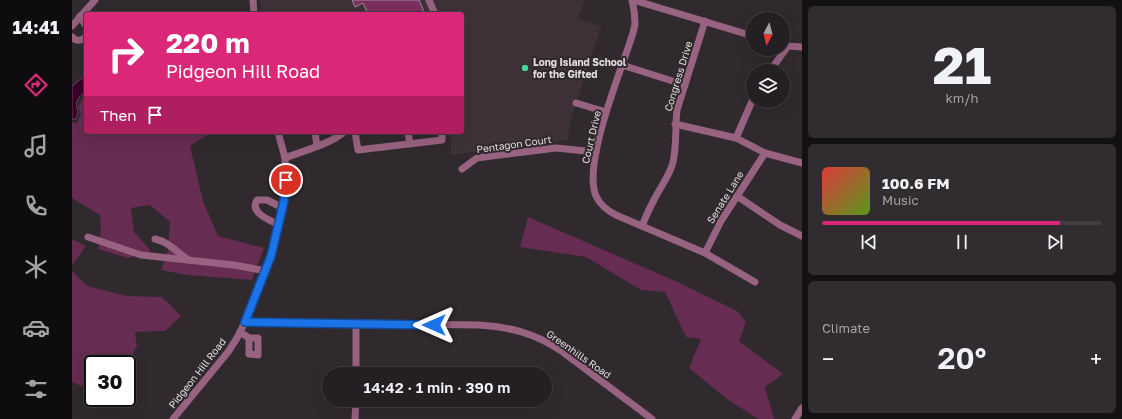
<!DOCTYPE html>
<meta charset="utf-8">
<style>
body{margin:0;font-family:"Golos Text",sans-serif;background:#302c2f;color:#f1f3f6;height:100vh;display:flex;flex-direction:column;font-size:15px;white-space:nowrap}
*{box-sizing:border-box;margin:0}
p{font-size:13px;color:#a3a2a5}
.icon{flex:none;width:22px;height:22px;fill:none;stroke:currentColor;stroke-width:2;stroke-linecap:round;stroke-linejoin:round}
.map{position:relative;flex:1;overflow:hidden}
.drawer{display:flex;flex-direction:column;gap:6px;padding:6px;background:#141113;width:320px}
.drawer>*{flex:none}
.hud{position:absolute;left:12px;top:12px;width:380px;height:122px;border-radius:4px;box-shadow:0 4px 16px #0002,0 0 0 1px #413d40;background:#db2777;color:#fff;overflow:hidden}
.needle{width:26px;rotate:187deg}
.buttons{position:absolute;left:674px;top:12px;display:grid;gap:8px}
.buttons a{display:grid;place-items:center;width:44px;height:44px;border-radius:50%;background:#241f22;box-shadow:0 4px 16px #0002,0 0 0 1px #413d40;font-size:20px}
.speed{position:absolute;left:12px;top:355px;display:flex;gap:8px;font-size:20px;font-weight:700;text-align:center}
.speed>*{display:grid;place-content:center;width:52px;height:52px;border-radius:50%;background:#241f22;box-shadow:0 4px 16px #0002,0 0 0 1px #413d40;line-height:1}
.speed .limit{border:2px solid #111;border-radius:6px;background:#fff;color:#111}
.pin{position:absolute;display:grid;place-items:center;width:34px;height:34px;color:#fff;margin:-17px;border:2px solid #fff;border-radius:50%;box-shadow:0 1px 4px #0007}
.me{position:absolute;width:44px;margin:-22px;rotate:270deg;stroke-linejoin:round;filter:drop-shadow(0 0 3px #0008)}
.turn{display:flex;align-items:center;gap:14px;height:84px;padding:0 16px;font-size:18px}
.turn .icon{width:52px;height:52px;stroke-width:2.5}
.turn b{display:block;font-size:28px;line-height:34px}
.then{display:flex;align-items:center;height:38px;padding:0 16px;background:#0003;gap:8px;font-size:15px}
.big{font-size:30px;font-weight:600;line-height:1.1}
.drawer .tile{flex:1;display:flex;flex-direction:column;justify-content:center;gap:6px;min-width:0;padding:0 14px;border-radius:6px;background:#302c2f}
.drawer .dial{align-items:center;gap:0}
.dial b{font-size:52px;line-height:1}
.song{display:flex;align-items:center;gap:12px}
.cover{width:48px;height:48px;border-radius:6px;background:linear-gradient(135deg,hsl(0 70% 55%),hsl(90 70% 35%))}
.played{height:4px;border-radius:2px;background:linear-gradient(90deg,#db2777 85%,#413d40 85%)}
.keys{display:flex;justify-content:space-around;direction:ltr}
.heat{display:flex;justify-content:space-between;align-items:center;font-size:22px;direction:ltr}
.trip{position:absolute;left:250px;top:367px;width:230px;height:40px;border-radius:20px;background:#241f22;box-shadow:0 4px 16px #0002,0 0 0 1px #413d40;font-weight:600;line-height:40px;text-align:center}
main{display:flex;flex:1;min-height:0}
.tab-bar{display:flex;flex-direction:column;width:72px;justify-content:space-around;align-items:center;background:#0e0c0e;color:#a3a2a5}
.tab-bar .icon{width:28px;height:28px}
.tab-bar .on{color:#db2777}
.tab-bar b{font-size:18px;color:#f1f3f6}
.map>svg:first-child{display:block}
</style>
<main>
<nav class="tab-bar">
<b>14:41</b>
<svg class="icon on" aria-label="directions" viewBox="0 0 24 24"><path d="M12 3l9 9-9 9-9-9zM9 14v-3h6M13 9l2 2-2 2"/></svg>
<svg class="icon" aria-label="music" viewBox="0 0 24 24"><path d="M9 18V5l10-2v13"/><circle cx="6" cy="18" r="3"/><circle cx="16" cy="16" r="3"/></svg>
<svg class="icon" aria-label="phone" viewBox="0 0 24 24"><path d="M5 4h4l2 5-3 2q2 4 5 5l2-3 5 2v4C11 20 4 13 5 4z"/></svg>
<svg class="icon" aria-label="climate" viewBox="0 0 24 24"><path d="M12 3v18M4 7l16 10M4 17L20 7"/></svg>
<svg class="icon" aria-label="car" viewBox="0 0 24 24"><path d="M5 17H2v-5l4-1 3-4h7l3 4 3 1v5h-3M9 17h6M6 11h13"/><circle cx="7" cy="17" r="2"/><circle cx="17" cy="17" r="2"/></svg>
<svg class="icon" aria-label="filters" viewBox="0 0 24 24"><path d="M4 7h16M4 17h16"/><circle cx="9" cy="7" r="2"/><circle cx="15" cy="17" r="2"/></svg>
</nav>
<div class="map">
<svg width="730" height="419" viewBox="0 0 730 419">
<rect width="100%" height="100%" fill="#30292d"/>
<path fill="#3e3238" d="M188,0H513L506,19L529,26L497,125L496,140L379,155V132H390V14H190Z"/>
<g fill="#662c51">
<path d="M14,91V132H140L118,146L131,201L146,236L192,248L180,280L115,275L89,270L96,251L98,222L78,205L59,208L62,232L79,251L56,258L26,249L29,231L28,215L0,198V122L5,123L9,113L6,107Z"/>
<path d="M456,217L610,284L665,311L674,322L667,341L711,374L693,387L702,419H686L655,399L617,368L629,339L614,337L593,292L569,290L514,257L448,247Z"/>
<path d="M0,239L14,246L0,265Z"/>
<path d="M0,271L15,286L55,296L90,297L109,316L93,331L63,332L65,346L55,364H21V382L9,386L0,382Z"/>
</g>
<path fill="#390028" stroke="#6c425f" d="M14,75V91C6,97 2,102 6,112L4,119H0V86Z"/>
<path fill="#7c2f60" stroke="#999095" d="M280,0H347L353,14H296L291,3L283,7Z"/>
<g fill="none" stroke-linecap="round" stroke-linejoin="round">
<g stroke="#986281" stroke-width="7">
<path d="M181,0L182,14"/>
<path d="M357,0L363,14"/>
<path d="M560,0C562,8 563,16 563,24C562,32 558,41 556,48C545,81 511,165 524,196C528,205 536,211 544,215L633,253L683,282"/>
<path d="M561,0L681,36"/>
<path d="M8,16L14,26"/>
<path d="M0,26L23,0"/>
<path d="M0,37C4,42 11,41 14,36"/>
<path d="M711,45L716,46L730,47"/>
<path d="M550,65L613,85"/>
<path d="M698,71L716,46"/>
<path d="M504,103L534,112"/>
<path d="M603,124L664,138L693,153L730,163"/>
<path d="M243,132L245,146"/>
<path d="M283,132L286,150L370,140V132"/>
<path d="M336,132L338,144"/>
<path d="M664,138L681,99"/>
<path d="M213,158C228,152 261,143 272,132"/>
<path d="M390,169L405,158L427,155L484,148L524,152"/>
<path d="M665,196L708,225L730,236"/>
<path d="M207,225C198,220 177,213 185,200H195L211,208"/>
<path d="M570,226C574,216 578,207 583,198C589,186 598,175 601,162C605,145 603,127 605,110L633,21"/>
<path d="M16,237L69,255L162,265L194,271"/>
<path d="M83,239C97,242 103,251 114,258"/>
<path d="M633,253L649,221L693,153"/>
<path d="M173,322L407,325C438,327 462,333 488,350L580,419"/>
<path d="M168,332L177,338H186V355L177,354V338"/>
<path d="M284,374V324"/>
<path d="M101,419L156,352L165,338L173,322L194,271L209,217L214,189L213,158L206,132"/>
<path d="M283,419L284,400"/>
<path d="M723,419L730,408"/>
</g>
</g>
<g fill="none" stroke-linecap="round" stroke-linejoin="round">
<g stroke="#114b97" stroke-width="10">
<path id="route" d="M214,180L212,201L199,256L173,322L362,325"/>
</g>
<use href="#route" stroke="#1a73e8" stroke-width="7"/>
</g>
<circle fill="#46d49e" stroke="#30292d" stroke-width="1.5" cx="453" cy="68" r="4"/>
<g text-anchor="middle" stroke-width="4" stroke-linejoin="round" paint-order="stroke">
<g font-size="10" font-weight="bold" fill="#e2dddf" stroke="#30292d" text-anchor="start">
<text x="461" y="66">Long Island School<tspan x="461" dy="12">for the Gifted</tspan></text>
</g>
<g font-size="10" fill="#e2dddf" stroke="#30292d">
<text transform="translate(606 76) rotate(-73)" y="4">Congress Drive</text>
<text transform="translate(519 137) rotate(-77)" y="4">Court Drive</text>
<text transform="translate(442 144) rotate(-8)" y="4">Pentagon Court</text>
<text transform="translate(653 197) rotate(-58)" y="4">Senate Lane</text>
<text transform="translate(507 354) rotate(35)" y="4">Greenhills Road</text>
<text transform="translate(125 373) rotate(-52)" y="4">Pidgeon Hill Road</text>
</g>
</g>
</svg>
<div class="buttons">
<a><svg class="needle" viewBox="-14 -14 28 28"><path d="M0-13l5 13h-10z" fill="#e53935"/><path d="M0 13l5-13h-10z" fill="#a3a2a5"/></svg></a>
<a><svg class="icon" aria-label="layers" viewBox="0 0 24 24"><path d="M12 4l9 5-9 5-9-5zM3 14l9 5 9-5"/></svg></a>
</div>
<div class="speed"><div class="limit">30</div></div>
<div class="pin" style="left:214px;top:180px;background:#d93025"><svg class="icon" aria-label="arrive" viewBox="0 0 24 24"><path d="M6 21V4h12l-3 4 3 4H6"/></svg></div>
<svg class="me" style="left:362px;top:325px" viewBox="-20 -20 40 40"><path d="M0-17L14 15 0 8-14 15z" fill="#1a73e8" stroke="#fff" stroke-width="4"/></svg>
<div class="trip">14:42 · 1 min · 390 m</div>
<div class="hud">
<div class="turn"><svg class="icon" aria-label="right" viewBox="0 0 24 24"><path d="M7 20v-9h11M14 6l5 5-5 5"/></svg><div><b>220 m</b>Pidgeon Hill Road</div></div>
<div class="then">Then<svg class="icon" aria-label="arrive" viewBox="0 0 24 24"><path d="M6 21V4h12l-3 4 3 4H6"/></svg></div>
</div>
</div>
<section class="drawer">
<div class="tile dial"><b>21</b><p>km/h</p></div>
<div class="tile">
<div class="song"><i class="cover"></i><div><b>100.6 FM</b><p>Music</p></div></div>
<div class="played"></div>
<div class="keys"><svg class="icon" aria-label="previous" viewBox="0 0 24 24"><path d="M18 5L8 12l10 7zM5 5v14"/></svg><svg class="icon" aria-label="pause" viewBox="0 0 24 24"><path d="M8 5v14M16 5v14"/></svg><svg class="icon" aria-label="next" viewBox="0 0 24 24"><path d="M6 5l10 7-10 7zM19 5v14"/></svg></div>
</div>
<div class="tile"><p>Climate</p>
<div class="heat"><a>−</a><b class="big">20°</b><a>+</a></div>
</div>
</section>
</main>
